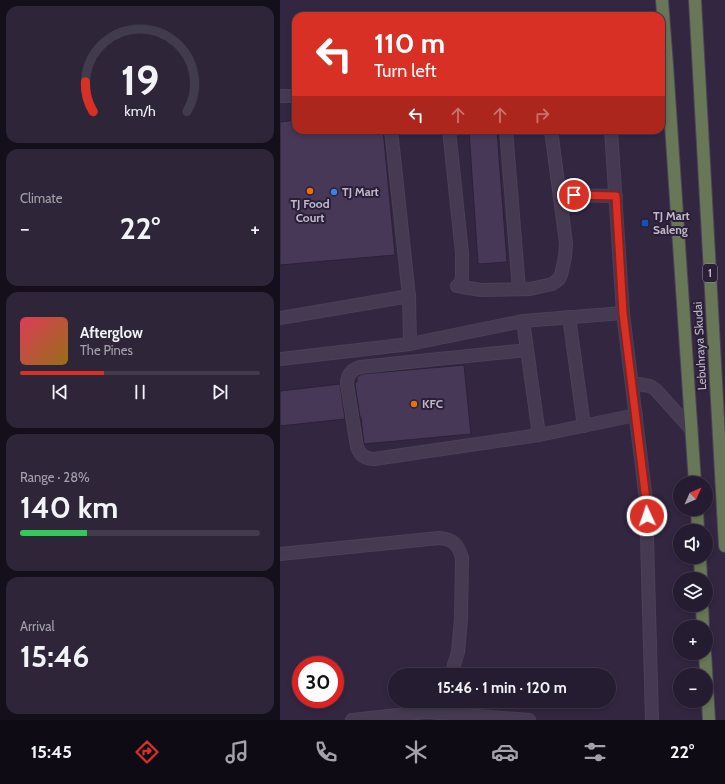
<!DOCTYPE html>
<meta charset="utf-8">
<style>
body{margin:0;font-family:Cabin,sans-serif;background:#2e2539;color:#f1f3f6;height:100vh;display:flex;flex-direction:column;font-size:15px;white-space:nowrap}
*{box-sizing:border-box;margin:0}
p{font-size:13px;color:#a4a1ab}
.icon{flex:none;width:22px;height:22px;fill:none;stroke:currentColor;stroke-width:2;stroke-linecap:round;stroke-linejoin:round}
.map{position:relative;flex:1;overflow:hidden}
.panel{display:flex;flex-direction:column;gap:6px;padding:6px;background:#150f1b;width:280px}
.panel>*{flex:none}
.banner{position:absolute;left:12px;top:12px;width:373px;height:122px;border-radius:12px;box-shadow:0 2px 6px #0003,0 0 0 1px #423a4d;background:#d93025;color:#fff;overflow:hidden}
.needle{width:26px;rotate:45deg}
.controls{position:absolute;left:393px;top:476px;display:grid;gap:8px}
.controls a{display:grid;place-items:center;width:40px;height:40px;border-radius:50%;background:#261c31;box-shadow:0 2px 6px #0003,0 0 0 1px #423a4d;font-size:20px}
.speed{position:absolute;left:12px;top:656px;display:flex;gap:8px;font-size:20px;font-weight:700;text-align:center}
.speed>*{display:grid;place-content:center;width:52px;height:52px;border-radius:50%;background:#261c31;box-shadow:0 2px 6px #0003,0 0 0 1px #423a4d;line-height:1}
.speed .limit{border:6px solid #d22;background:#fff;color:#111}
.pin{position:absolute;display:grid;place-items:center;width:34px;height:34px;color:#fff;margin:-17px;border:2px solid #fff;border-radius:50%;box-shadow:0 1px 4px #0007}
.me{position:absolute;width:44px;margin:-22px;rotate:357deg;stroke-linejoin:round;filter:drop-shadow(0 0 3px #0008)}
.turn{display:flex;align-items:center;gap:14px;height:84px;padding:0 16px;font-size:18px}
.turn .icon{width:52px;height:52px;stroke-width:2.5}
.turn b{display:block;font-size:28px;line-height:34px}
.lanes{display:flex;align-items:center;height:38px;padding:0 16px;background:#0003;justify-content:center;gap:20px;direction:ltr}
.lanes .off{opacity:.35}
.big{font-size:30px;font-weight:800;line-height:1.1}
.panel .widget{flex:1;display:flex;flex-direction:column;justify-content:center;gap:6px;min-width:0;padding:0 14px;border-radius:12px;background:#2e2539}
.panel .dial{align-items:center;gap:0}
.dial svg{height:104px;overflow:visible;fill:none;stroke:#423a4d;stroke-width:7;stroke-linecap:round;text-anchor:middle}
.dial text{fill:#f1f3f6;stroke:none}
.song{display:flex;align-items:center;gap:12px}
.cover{width:48px;height:48px;border-radius:6px;background:linear-gradient(135deg,hsl(350 70% 55%),hsl(40 70% 35%))}
.played{height:4px;border-radius:2px;background:linear-gradient(90deg,#d93025 35%,#423a4d 35%)}
.keys{display:flex;justify-content:space-around;direction:ltr}
.heat{display:flex;justify-content:space-between;align-items:center;font-size:22px;direction:ltr}
.charge{height:6px;border-radius:3px;background:linear-gradient(90deg,#34c759 28%,#423a4d 0)}
.trip{position:absolute;left:108px;top:668px;width:228px;height:40px;border-radius:20px;background:#261c31;box-shadow:0 2px 6px #0003,0 0 0 1px #423a4d;font-weight:800;line-height:40px;text-align:center}
.tabs{display:flex;height:64px;justify-content:space-around;align-items:center;background:#0f0b14;color:#a4a1ab}
.tabs .icon{width:28px;height:28px}
.tabs .current{color:#d93025}
.tabs b{font-size:18px;color:#f1f3f6}
main{display:flex;flex:1;min-height:0}
.map>svg:first-child{display:block}
</style>
<main>
<section class="panel">
<div class="widget dial"><svg viewBox="0 0 100 80">
<path d="M14 69A42 42 0 1 1 86 69"/>
<path d="M14 69A42 42 0 0 1 8 46" stroke="#d93025"/>
<text x="50" y="56" font-size="32" font-weight="700">19</text>
<text x="50" y="72" font-size="11">km/h</text>
</svg></div>
<div class="widget"><p>Climate</p>
<div class="heat"><a>−</a><b class="big">22°</b><a>+</a></div>
</div>
<div class="widget">
<div class="song"><i class="cover"></i><div><b>Afterglow</b><p>The Pines</p></div></div>
<div class="played"></div>
<div class="keys"><svg class="icon" aria-label="previous" viewBox="0 0 24 24"><path d="M18 5L8 12l10 7zM5 5v14"/></svg><svg class="icon" aria-label="pause" viewBox="0 0 24 24"><path d="M8 5v14M16 5v14"/></svg><svg class="icon" aria-label="next" viewBox="0 0 24 24"><path d="M6 5l10 7-10 7zM19 5v14"/></svg></div>
</div>
<div class="widget"><p>Range · 28%</p><b class="big">140 km</b><div class="charge"></div></div>
<div class="widget"><p>Arrival</p><b class="big">15:46</b></div>
</section>
<div class="map">
<svg width="445" height="720" viewBox="0 0 445 720">
<rect width="100%" height="100%" fill="#332641"/>
<g fill="#473857" stroke="#2c2138">
<path d="M16,120V130H103L115,255L0,265V122Z"/>
<path d="M189,130H217L227,262L198,264Z"/>
<path d="M184,365L191,434L84,444L81,417H80L75,384V382H77V377L82,374Z"/>
<path d="M60,384L65,419L0,426V391Z"/>
</g>
<g fill="none" stroke-linecap="round" stroke-linejoin="round">
<g stroke="#4b4157" stroke-width="14">
<g id="minor">
<path d="M0,96H16"/>
<path d="M111,130L129,296L130,344"/>
<path d="M169,130L182,253V278L180,284L177,286L201,290L250,289L272,284L279,279L281,275L285,257L286,243L271,130"/>
<path d="M226,130L239,289"/>
<path d="M331,130L343,313L366,500L372,720"/>
<path d="M280,195L336,196"/>
<path d="M289,317L304,426"/>
<path d="M0,318L129,296"/>
<path d="M243,321L259,435"/>
<path d="M247,350L80,367C71,370 67,375 67,384L77,447C80,455 85,459 94,459L259,435L356,415"/>
<path d="M0,359L130,344L243,321L343,313"/>
<path d="M352,383L370,386L376,390L412,430"/>
<path d="M0,554L159,538C173,539 178,544 182,558L181,619L178,652L171,675"/>
<path d="M146,712L153,701"/>
<path d="M72,720L146,712L249,720"/>
</g>
</g>
<g stroke="#4d4258" stroke-width="14">
<g id="highway">
<path d="M382,0L387,65L415,483"/>
<path d="M415,0L445,546"/>
<path d="M417,509L418,531"/>
<path d="M420,557L421,579"/>
<path d="M422,605L423,627"/>
<path d="M425,653L429,720"/>
</g>
</g>
<use href="#minor" stroke="#453a51" stroke-width="12"/>
<use href="#highway" stroke="#687757" stroke-width="12"/>
</g>
<g fill="none" stroke-linecap="round" stroke-linejoin="round">
<g stroke="#8d1f18" stroke-width="10">
<path id="route" d="M294,195L336,196L343,313L366,500L367,516"/>
</g>
<use href="#route" stroke="#d93025" stroke-width="7"/>
</g>
<g fill="#e8710a" stroke="#2a1f37" stroke-width="1.5">
<circle cx="30" cy="191" r="4"/>
<circle cx="134" cy="404" r="4"/>
</g>
<circle fill="#3f7fe0" stroke="#2a1f37" stroke-width="1.5" cx="54" cy="192" r="4"/>
<rect fill="#1a4fb4" stroke="#2a1f37" stroke-width="1.5" x="361" y="219" width="8" height="8" rx="2"/>
<g text-anchor="middle" stroke-width="4" stroke-linejoin="round" paint-order="stroke">
<rect fill="#2a1f37" stroke="#94899f" stroke-width="1" x="423" y="264" width="14" height="18" rx="3"/>
<g font-size="11" font-weight="bold" fill="#c1b7cb">
<text x="430" y="277">1</text>
</g>
<g font-size="12" font-weight="bold" fill="#c1b7cb" stroke="#2a1f37" text-anchor="start">
<text x="62" y="196">TJ Mart</text>
<text x="30" y="208" text-anchor="middle">TJ Food<tspan x="30" dy="14">Court</tspan></text>
<text x="373" y="220">TJ Mart<tspan x="373" dy="14">Saleng</tspan></text>
<text x="142" y="408">KFC</text>
</g>
<g font-size="12" fill="#c1b7cb" stroke="#2a1f37">
<text transform="translate(420 346) rotate(-93)" y="4">Lebuhraya Skudai</text>
</g>
</g>
</svg>
<div class="controls">
<a><svg class="needle" viewBox="-14 -14 28 28"><path d="M0-13l5 13h-10z" fill="#e53935"/><path d="M0 13l5-13h-10z" fill="#a4a1ab"/></svg></a>
<a><svg class="icon" aria-label="sound" viewBox="0 0 24 24"><path d="M4 9h4l5-4v14l-5-4H4zM17 9q2 3 0 6"/></svg></a>
<a><svg class="icon" aria-label="layers" viewBox="0 0 24 24"><path d="M12 4l9 5-9 5-9-5zM3 14l9 5 9-5"/></svg></a>
<a>+</a>
<a>−</a>
</div>
<div class="speed"><div class="limit">30</div></div>
<div class="pin" style="left:294px;top:195px;background:#d93025"><svg class="icon" aria-label="arrive" viewBox="0 0 24 24"><path d="M6 21V4h12l-3 4 3 4H6"/></svg></div>
<svg class="me" style="left:367px;top:516px" viewBox="-20 -20 40 40"><circle r="17" fill="#d93025" stroke="#fff" stroke-width="3"/><path d="M0-11L8 9 0 5-8 9z" fill="#fff"/></svg>
<div class="trip">15:46 · 1 min · 120 m</div>
<div class="banner">
<div class="turn"><svg class="icon" aria-label="left" viewBox="0 0 24 24"><path d="M17 20v-9H6M10 6l-5 5 5 5"/></svg><div><b>110 m</b>Turn left</div></div>
<div class="lanes"><svg class="icon" aria-label="left" viewBox="0 0 24 24"><path d="M17 20v-9H6M10 6l-5 5 5 5"/></svg><svg class="icon off" aria-label="ahead" viewBox="0 0 24 24"><path d="M12 20V5M6 11l6-6 6 6"/></svg><svg class="icon off" aria-label="ahead" viewBox="0 0 24 24"><path d="M12 20V5M6 11l6-6 6 6"/></svg><svg class="icon off" aria-label="right" viewBox="0 0 24 24"><path d="M7 20v-9h11M14 6l5 5-5 5"/></svg></div>
</div>
</div>
</main>
<nav class="tabs">
<b>15:45</b>
<svg class="icon current" aria-label="directions" viewBox="0 0 24 24"><path d="M12 3l9 9-9 9-9-9zM9 14v-3h6M13 9l2 2-2 2"/></svg>
<svg class="icon" aria-label="music" viewBox="0 0 24 24"><path d="M9 18V5l10-2v13"/><circle cx="6" cy="18" r="3"/><circle cx="16" cy="16" r="3"/></svg>
<svg class="icon" aria-label="phone" viewBox="0 0 24 24"><path d="M5 4h4l2 5-3 2q2 4 5 5l2-3 5 2v4C11 20 4 13 5 4z"/></svg>
<svg class="icon" aria-label="climate" viewBox="0 0 24 24"><path d="M12 3v18M4 7l16 10M4 17L20 7"/></svg>
<svg class="icon" aria-label="car" viewBox="0 0 24 24"><path d="M5 17H2v-5l4-1 3-4h7l3 4 3 1v5h-3M9 17h6M6 11h13"/><circle cx="7" cy="17" r="2"/><circle cx="17" cy="17" r="2"/></svg>
<svg class="icon" aria-label="filters" viewBox="0 0 24 24"><path d="M4 7h16M4 17h16"/><circle cx="9" cy="7" r="2"/><circle cx="15" cy="17" r="2"/></svg>
<b>22°</b>
</nav>
